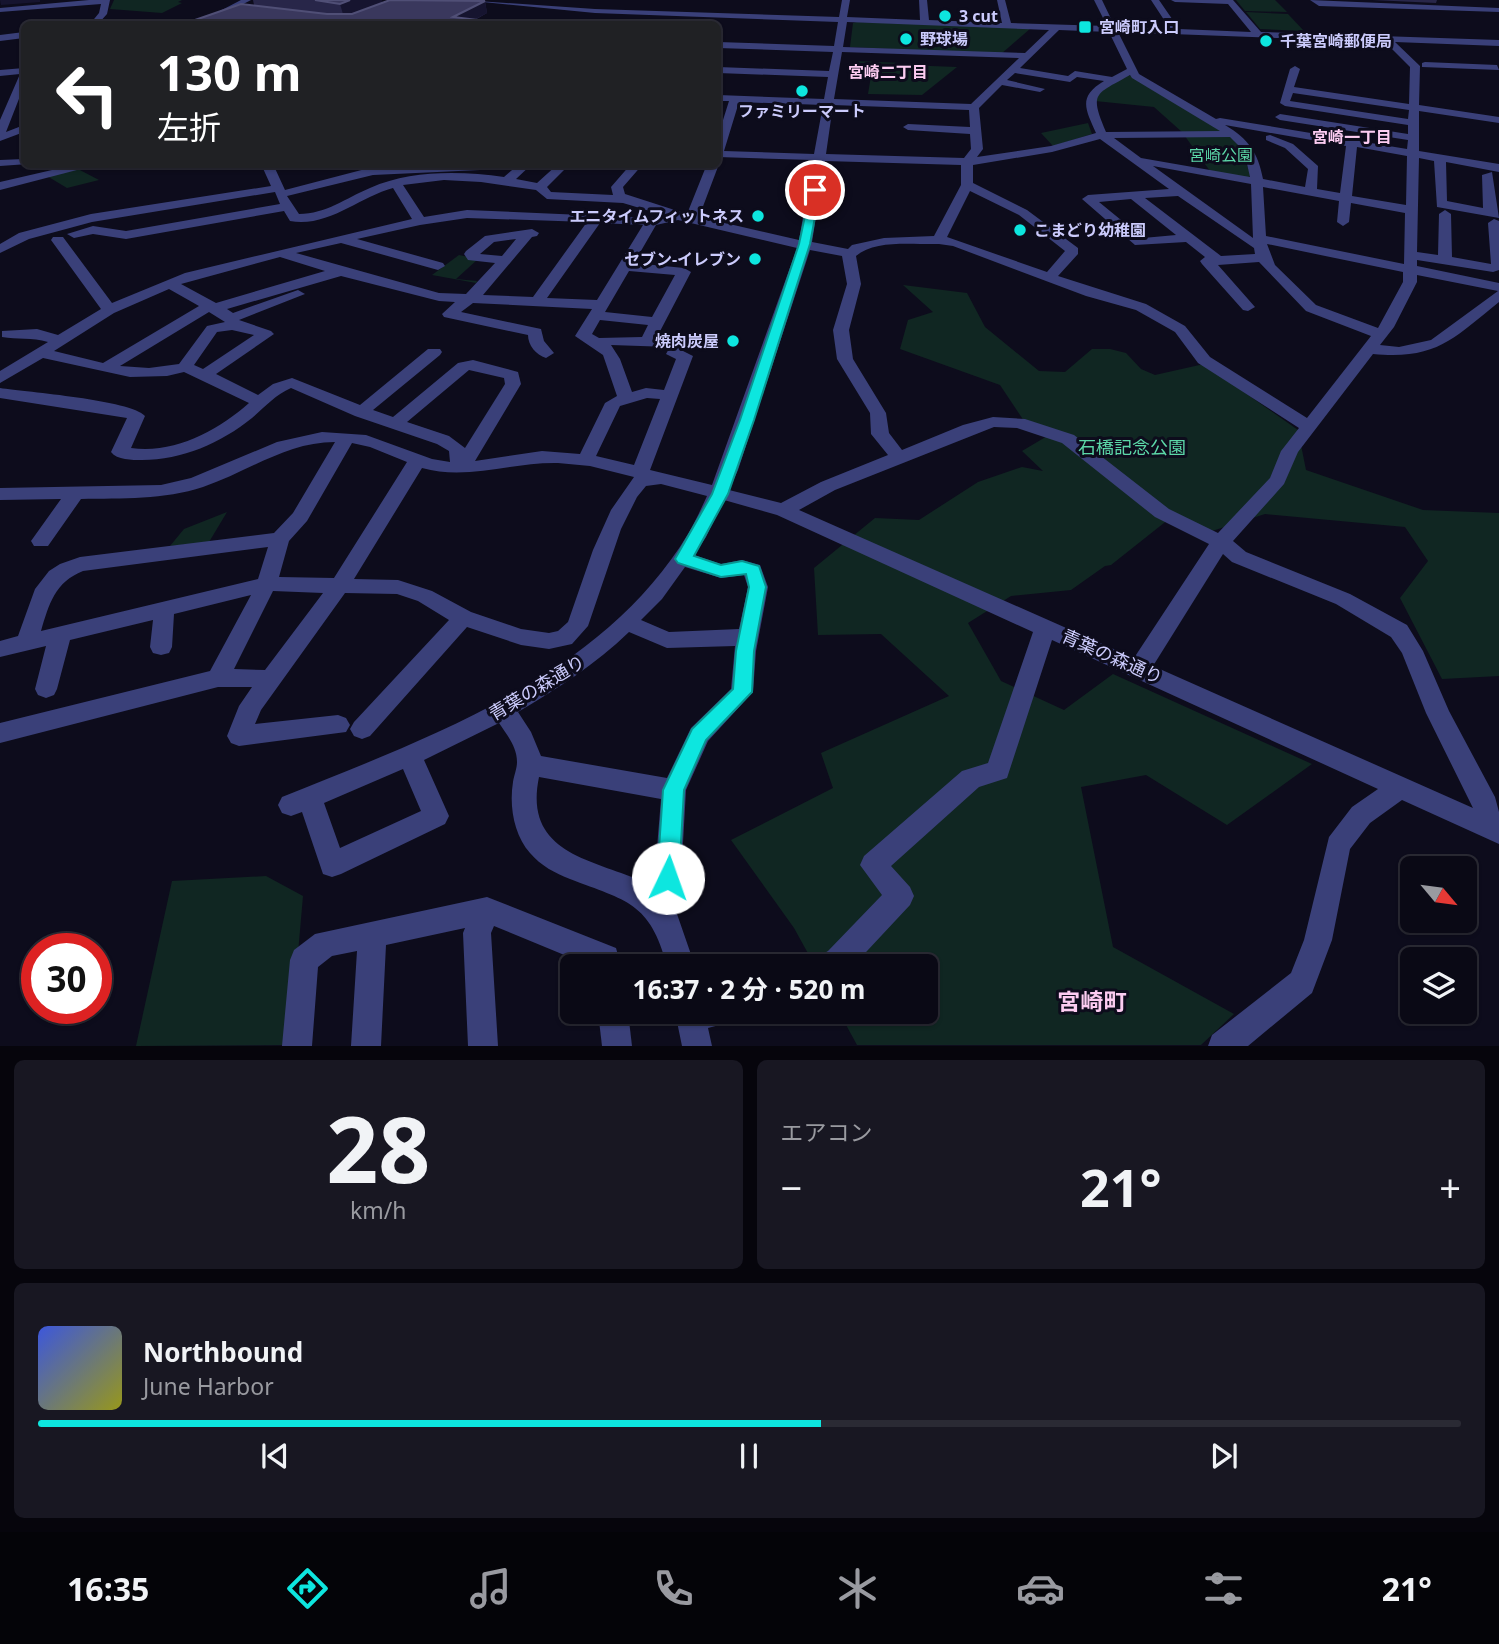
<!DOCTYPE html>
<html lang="ja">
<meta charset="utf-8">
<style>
body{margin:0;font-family:"Noto Sans","Noto Sans JP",sans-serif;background:#181722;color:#f1f3f6;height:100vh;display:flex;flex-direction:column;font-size:26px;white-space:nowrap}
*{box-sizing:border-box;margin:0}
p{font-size:23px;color:#999aa0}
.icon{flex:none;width:38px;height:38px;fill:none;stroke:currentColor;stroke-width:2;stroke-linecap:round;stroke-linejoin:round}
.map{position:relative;height:1046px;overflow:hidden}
.details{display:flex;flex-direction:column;gap:14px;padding:14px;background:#06050c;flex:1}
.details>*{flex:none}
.top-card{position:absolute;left:21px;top:21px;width:700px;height:147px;border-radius:10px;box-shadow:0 2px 5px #0004,0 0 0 2px #2a2a34;background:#202124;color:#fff;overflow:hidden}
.needle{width:46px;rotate:119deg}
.buttons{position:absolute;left:1400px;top:856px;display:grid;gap:14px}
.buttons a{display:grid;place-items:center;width:77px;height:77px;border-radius:10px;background:#0a0915;box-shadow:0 2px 5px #0004,0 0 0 2px #2a2a34;font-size:35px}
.speed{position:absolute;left:21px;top:933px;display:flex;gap:14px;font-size:35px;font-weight:700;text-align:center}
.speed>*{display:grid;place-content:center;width:91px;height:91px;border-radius:50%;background:#0a0915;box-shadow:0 2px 5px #0004,0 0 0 2px #2a2a34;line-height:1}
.speed .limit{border:10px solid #d22;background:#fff;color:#111}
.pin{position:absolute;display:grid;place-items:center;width:60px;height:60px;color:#fff;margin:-30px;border:4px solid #fff;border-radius:50%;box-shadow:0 2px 7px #0007}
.me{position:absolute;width:77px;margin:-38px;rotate:3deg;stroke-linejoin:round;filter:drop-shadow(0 0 5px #0008)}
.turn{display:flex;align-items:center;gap:24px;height:147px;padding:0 21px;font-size:32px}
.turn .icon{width:91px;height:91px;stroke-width:2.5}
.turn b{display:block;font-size:49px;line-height:60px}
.big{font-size:52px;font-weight:700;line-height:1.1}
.details .card{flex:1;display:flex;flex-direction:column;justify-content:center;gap:10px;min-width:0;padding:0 24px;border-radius:10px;background:#181722}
.details .dial{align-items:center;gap:0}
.dial b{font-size:91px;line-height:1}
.song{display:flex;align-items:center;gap:21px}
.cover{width:84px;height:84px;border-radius:10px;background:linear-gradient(135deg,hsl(230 70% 55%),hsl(60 70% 35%))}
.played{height:7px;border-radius:4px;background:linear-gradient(90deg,#0de6df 55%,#2a2a34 55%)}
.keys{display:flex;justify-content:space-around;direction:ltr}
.heat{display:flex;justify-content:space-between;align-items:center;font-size:38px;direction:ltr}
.details .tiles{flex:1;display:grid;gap:14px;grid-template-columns:1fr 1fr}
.card:last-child{grid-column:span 2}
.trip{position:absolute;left:560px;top:954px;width:378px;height:70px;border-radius:10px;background:#0a0915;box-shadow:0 2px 5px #0004,0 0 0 2px #2a2a34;font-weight:700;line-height:70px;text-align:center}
.tab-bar{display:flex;height:112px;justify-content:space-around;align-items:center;background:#040408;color:#999aa0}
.tab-bar .icon{width:49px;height:49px}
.tab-bar .current{color:#0de6df}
.tab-bar b{font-size:32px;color:#f1f3f6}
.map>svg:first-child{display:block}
</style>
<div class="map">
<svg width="1499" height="1046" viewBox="0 0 1499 1046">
<rect width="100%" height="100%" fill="#0d0c1c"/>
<g fill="#102622">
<path d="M114,0H182L178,2L182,3L162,13L110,9Z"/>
<path d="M1236,0H1275L1287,12L1245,11Z"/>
<path d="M1246,12L1288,14L1304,31L1260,29Z"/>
<path d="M857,22L1031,28L1001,54L850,47L853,23Z"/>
<path d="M854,61L904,63L905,65L957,67L922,95L868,94L871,76L851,75Z"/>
<path d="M1126,75L1132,76L1225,131L1240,147L1251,176L1246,178L1210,171L1182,132L1154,107L1095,101L1101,89Z"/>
<path d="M1088,123L1092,134L1053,146L1041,133Z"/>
<path d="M78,169L99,180L67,188L47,176Z"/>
<path d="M459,255L478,259L456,279L477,281L476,283L432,275Z"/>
<path d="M903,285L967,293L985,327L1039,371L1065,372L1092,349H1110L1126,353L1141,369L1155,375L1204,364L1298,430L1306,470L1423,510L1499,513V676L1442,679L1400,598L1428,561L1405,527L1265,514L1212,531L1169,519L1111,565L1105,566L1071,590L1011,596L968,623L1001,681L1064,710L1113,674L1312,764L1227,825L1146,775L1081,787L1113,947L1234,1014L1201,1045H857L839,1012H926V966H815L794,928L731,840L833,788L821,753L949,696L881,634L818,635L814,568L875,518L919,520L978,482L1022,467L1043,471L1022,451L1054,432L1024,421L1000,385L900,349L908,320L933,312Z"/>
<path d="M227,512L209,542L170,546L184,529Z"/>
<path d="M266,876L303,896L290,1045L136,1046L172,881Z"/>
</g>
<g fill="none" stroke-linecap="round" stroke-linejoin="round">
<g fill="#3a4079" fill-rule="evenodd">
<path d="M89,0H110L107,14L98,24H90L99,13L101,4L0,12V8Z"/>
<path d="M241,0H251L205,24H195Z"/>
<path d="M463,0L595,9L839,17L842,0H850L847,17L920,20L919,0H927L929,20L1002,23L997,0H1005L1011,23L1107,26L1094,0H1102L1115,27L1170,29L1151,0H1159L1179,29L1251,32L1228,4L1175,2L1171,0H1233L1261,32L1499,40V46L1395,42L1420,66L1419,105L1499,117V123L1419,111V151L1499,164V172L1446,162L1447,201L1483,208L1482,175L1492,172L1499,218L1437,207L1434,161L1419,158L1417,252L1438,255L1439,214L1445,210L1451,214L1452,257L1491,264L1488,223L1494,219L1499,221V270L1493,272L1417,260V266L1499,283V302C1453,339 1436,360 1373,354L1298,452L1284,484L1233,541L1246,552L1350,594L1407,625L1423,651L1449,711L1495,797L1499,812V844L1402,800L1370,823L1350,849L1332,940L1312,993L1248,1046H1208L1212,1035L1291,973L1304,940L1329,837L1352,807L1378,789L1052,640L1007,778L979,787L891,866L910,887L914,896L910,905L853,966H815L819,956L828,951L882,895L860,865L864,856L962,771L988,763L1033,632L777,515L724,500L706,537L694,555L721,564L742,560L760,565L768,587L756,651L753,692L708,741L686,790L681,878L677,887L666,898L677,914L695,966H667C650,902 627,901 570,879C555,873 541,866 530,853C514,835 509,806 513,782C514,775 517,769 517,762C517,747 507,735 499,723L424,760L449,816L445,824L341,874L332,877L323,874L302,812L291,816L282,813L278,805L282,797C428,738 602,677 688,534C695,522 701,509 707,496L661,484L646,486L637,497L621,529L588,626L572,644L549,649L521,645L467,627L370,736L362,739L354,736L350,729L354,722L449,620L418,601L397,594L345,593L261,710L255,724L338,715L346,718L350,725L346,732L239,746L231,743L227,736L239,706L252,687H218L0,743V723L210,671L251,595L174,614L172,647L169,653L161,655L153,653L150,647L153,620L70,640L57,689L54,695L46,698L38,695L35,689L46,646L0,657V641L18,636L35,589L49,571L60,564L80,557L274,533L293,513L335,442C286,442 248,472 203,487C164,500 122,498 81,499L48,546H34L31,541L61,499L0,500V488L161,485L191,478L277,442L322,432L366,435L432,459L450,462L449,451L437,444L355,416L291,388C275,395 265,407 252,418C221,443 182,460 142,460C132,460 117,460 111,452L127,418L0,398V388C27,392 131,400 145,416L131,448C175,454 217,431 249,403L184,372L167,376L130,377L43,358L0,383V371L48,342C32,337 17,340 2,337V331L37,329L58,335L101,309L51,240L53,237H63L112,303L185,273L412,219L393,188C359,197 328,228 290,221L284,211L126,239L93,234L74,238L67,234L93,226L126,231L280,204L275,192L92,222L29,239L0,253V244L19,233L91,214L271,186L261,164H273L285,190L373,167L484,164L486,167L480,170L373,175L287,196L299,214C326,214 346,198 370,188C411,170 460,171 504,177L519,164H532L516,179L537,183L558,164H570L547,187L551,192L613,195L611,187L631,164H643L623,187L625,194L687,214L707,164H718V162L719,164L699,217L799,240L813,160L718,157V136L729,101H718V95L824,99L828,77L718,73V67L829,71L833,52L718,48V42L834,46L838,22L595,13ZM847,22L1049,30L1025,53L843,47ZM1059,30L1109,32L1127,69L1112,77L1075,71L1068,76L1020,68ZM1118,32L1385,42L1410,67L1409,104L1294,87L1300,69L1295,66L1290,69L1280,103L1285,106L1408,125V134L1280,114L1275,117L1280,120L1408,140L1407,149L1220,118L1216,119L1139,74ZM842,52L1019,58L971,104L834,99ZM1015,73L1070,82L1077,77L1104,81C1077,97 1086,110 1096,133L1051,146L977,157L983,149L979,108L1002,85L1040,92L1045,89L1007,80ZM1130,75L1132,78L1220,131L1106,132C1089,92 1095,95 1130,75ZM1293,93L1409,110L1408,119L1290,101ZM739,102L823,105L814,154L724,151ZM833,105L969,110L970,127L908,124L903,127L908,130L970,134L971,149L964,158L826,154ZM1225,125L1346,146L1340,193L1317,189L1318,166L1293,144L1270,135L1266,136V140L1285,148L1308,169L1305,187L1263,179C1258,153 1249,139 1225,125ZM1230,137L1244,151L1250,177L1141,158L1114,138ZM1100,139L1169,189L1088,195L1082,199L1135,245L1186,242L1205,257L1200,261L1202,264L1243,310L1248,311L1255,307L1218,265L1259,262L1306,311L1371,336L1307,418L1210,357L1185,326L1146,304L1058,276L1078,254V248L1027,210L973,183V165L1052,152ZM1357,147L1407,156L1406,205L1352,196ZM825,161L961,165V185L934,236L884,238L852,245L848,249L812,242ZM1153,166L1251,184L1253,238ZM444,180L481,182L536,190L547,199L623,203L663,215L651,218L467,210L424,217L403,185ZM1263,187L1339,201L1337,222L1343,226L1349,222L1351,203L1405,213L1404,264L1266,236ZM970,191L1019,215L1065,251L1047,272L947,237ZM1178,196L1254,248L1255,254L1221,256L1145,198ZM1131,199L1176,235L1143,238L1099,202ZM467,218L587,222L533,297L483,295L532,237L537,236L539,233L532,229L485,236L466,251L464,254L468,260L495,263L466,294L439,293L296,253L341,243L438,270L445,266L443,263L357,239L420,225ZM678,220L797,248L712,485L650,470L693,356L683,351L688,343L685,340L657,337L691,272L684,268L634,263L656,225ZM600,223L643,225L597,300L547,298ZM516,239L502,256L480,254L494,242ZM939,244L953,246L1086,296L1136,310L1175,332L1198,363L1299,428L1281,451L1270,478L1218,533L1169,509L1074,435L1025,419L993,417L963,425L902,450L889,433L886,413L853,359L849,330L861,284L856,256C875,239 915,245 939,244ZM1267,244L1403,272V282L1378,328L1316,305L1275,265ZM810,250L842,256L847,284L833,330L837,359L870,413L871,434L888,455L821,482L781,503L729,490L738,470ZM280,257L325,271L216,303L181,284ZM629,271L675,275L652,317L605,312ZM1417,275L1498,291L1431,340L1399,347L1380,345L1394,327L1417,282ZM341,276L439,301L455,302L442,314L444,317L528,335C528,345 536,355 546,358L554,353L544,341L541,329L461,312L473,303L592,309L575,336L603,355L617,396L605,403L580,454L542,451L475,461L521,384L518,372L473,360L458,363L393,417L373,410L440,355L442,352L440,349H428L360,405L292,378L273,384L258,395L216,374L274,334L271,331L239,320L305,294L298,290L233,313L227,309ZM169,289L199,306L103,363L54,351L114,313ZM209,312L225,322L207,326L179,364L149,368L120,366ZM600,320L648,325L642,337L599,338L592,334ZM232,330L254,335L203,369L194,365L217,332ZM611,345L670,347L666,354L676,359L664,390L646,388L632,392L620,359ZM469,370L504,378L505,384L465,448L449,436L407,422ZM647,398L660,399L634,465L596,456L620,406ZM994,427L1017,428L1062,443L1155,517L1209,544L1134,658L799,510L835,490ZM352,443L370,447L407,462L334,578L279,577L289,541L307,521ZM558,463L590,466L634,477L611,510L593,550L568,622L558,631L549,633L521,629L471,612L432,591L398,580L354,579L422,468C467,481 511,462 558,463ZM268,547L258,579L41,631C49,604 55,582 83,571ZM1223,554L1232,562L1336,604L1391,637L1402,653L1426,713L1473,808L1153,666ZM685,567L721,578L744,575L748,587L739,629L669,632L641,620L662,599ZM273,591L323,593L265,670L234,669ZM629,632L667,648L735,646L731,689L691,728L667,778L541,756L531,732L518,712C557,689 596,664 629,632ZM403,769L421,811L340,848L324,803ZM539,777L661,799L655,872L644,882C592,859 523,854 539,777Z"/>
<path d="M1310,0L1499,8V12L1319,6Z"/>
<path d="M24,32V38L0,41V35Z"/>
<path d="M1425,62L1497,65L1499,70L1422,67V63Z"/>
<path d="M24,68V86L6,132L24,125V132L0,141V120L20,74L0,76V70Z"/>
<path d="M24,159V164H28L0,166V160Z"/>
<path d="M78,164H100L0,190V182Z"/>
<path d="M487,897L616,948L621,966H591L494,926L491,933L498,1046H468L463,933L465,928L386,945L381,1046H351L357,951L332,956L318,967L312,1046H282L290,960L294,950L315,934Z"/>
<path d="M598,1012H628L632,1046H602Z"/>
<path d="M675,1012H731L727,1023L708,1028L712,1046H682Z"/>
</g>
</g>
<g fill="#282649">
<path d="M253,0H382V3L485,1L487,13L475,20L488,24H196L195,20L254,5Z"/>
<path d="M1372,0H1437L1436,3Z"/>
</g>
<g fill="#16142f">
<path d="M0,0H40V2L1,5Z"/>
<path d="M350,0H382L383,6L345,21L340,4Z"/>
<path d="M485,1L487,13L466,24L453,17Z"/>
</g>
<g fill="#3a385d" stroke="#504f76" stroke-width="2">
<path d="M315,0H350L340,4Z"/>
<path d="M390,0L485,1L453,17L487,21L481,24H226L195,20L241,4L327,14H352Z"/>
</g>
<path fill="#0de6df" stroke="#089691" stroke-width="2" d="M811,188L820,190L810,244L754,420L728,494L694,556L721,565L742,561L759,566L766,587L754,651L752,692L706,740L684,790L679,878L675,885L668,889L660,885L657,878L663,790L692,729L733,689L736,651L749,587L746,574L721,577L678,563L675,559L712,494L740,420L799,244Z"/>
<g fill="#0de6df" stroke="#0d0c1c" stroke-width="2.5">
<circle cx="945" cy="16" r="7"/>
<rect x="1078" y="20" width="14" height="14" rx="3.5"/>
<circle cx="906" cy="39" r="7"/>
<circle cx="1266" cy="41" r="7"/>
<circle cx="802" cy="91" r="7"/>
<circle cx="758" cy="216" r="7"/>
<circle cx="1020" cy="230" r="7"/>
<circle cx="755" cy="259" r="7"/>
<circle cx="733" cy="341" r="7"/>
</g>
<g text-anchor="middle" stroke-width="6" stroke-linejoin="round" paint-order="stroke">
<g font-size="16" font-weight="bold" fill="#cbcbfc" stroke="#0d0c1c" text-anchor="start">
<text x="959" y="22">3 cut</text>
<text x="1099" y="33">宮崎町入口</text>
<text x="920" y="45">野球場</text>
<text x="1280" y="47">千葉宮崎郵便局</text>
<text x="802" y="117" text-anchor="middle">ファミリーマート</text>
<text x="744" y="222" text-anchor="end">エニタイムフィットネス</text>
<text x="1034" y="236">こまどり幼稚園</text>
<text x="741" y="265" text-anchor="end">セブン-イレブン</text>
<text x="719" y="347" text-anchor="end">焼肉炭屋</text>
</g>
<g font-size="16" font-weight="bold" fill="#fcccf1" stroke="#0d0c1c">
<text x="888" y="78">宮崎二丁目</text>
<text x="1352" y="143">宮崎一丁目</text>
</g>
<g font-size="16" fill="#5cd7a8" stroke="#0d0c1c">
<text x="1221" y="161">宮崎公園</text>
</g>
<g font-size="18" fill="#5cd7a8" stroke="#0d0c1c">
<text x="1132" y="454">石橋記念公園</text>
</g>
<g font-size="18" fill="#cbcbfc" stroke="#0d0c1c">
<text transform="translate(1112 657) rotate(24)" y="6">青葉の森通り</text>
<text transform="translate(537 688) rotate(-31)" y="6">青葉の森通り</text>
</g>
<g font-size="23" font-weight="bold" fill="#fcccf1" stroke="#0d0c1c">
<text x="1092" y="1010">宮崎町</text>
</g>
</g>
</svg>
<div class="buttons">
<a><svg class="needle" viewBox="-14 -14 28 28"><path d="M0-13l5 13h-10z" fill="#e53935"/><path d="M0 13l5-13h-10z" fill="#999aa0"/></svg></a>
<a><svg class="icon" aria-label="layers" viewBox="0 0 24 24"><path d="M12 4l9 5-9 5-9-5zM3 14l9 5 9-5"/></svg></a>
</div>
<div class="speed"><div class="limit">30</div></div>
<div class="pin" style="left:815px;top:190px;background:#d93025"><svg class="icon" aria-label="arrive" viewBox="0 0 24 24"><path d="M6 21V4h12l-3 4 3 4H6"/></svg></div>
<svg class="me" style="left:668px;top:878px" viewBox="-20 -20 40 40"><circle r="19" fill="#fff"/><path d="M0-13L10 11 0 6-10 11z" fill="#0de6df"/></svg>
<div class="trip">16:37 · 2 分 · 520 m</div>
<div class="top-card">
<div class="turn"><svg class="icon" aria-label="left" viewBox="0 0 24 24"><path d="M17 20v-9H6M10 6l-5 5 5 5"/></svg><div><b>130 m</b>左折</div></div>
</div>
</div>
<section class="details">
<div class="tiles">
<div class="card dial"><b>28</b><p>km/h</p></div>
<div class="card"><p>エアコン</p>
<div class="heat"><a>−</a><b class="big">21°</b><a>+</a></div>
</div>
<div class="card">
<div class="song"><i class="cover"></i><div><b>Northbound</b><p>June Harbor</p></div></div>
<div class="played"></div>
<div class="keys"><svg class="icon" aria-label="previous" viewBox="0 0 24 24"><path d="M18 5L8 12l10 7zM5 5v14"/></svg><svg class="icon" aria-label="pause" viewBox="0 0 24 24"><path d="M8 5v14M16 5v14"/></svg><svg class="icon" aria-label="next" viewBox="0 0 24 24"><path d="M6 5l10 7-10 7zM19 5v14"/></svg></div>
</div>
</div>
</section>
<nav class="tab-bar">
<b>16:35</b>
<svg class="icon current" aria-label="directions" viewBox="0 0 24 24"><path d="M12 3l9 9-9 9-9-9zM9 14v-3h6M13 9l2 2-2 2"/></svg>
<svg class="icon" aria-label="music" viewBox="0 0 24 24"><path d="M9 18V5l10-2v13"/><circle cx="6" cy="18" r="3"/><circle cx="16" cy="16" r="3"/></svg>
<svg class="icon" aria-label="phone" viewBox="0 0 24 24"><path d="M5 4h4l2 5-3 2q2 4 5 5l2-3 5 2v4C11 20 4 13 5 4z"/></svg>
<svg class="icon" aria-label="climate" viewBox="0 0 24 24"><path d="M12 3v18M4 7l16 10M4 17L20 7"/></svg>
<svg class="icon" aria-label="car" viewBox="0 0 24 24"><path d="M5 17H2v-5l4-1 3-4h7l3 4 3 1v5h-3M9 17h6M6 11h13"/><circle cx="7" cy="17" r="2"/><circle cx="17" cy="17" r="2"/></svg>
<svg class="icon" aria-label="filters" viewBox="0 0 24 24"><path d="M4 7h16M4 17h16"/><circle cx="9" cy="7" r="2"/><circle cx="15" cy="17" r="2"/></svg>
<b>21°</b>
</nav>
